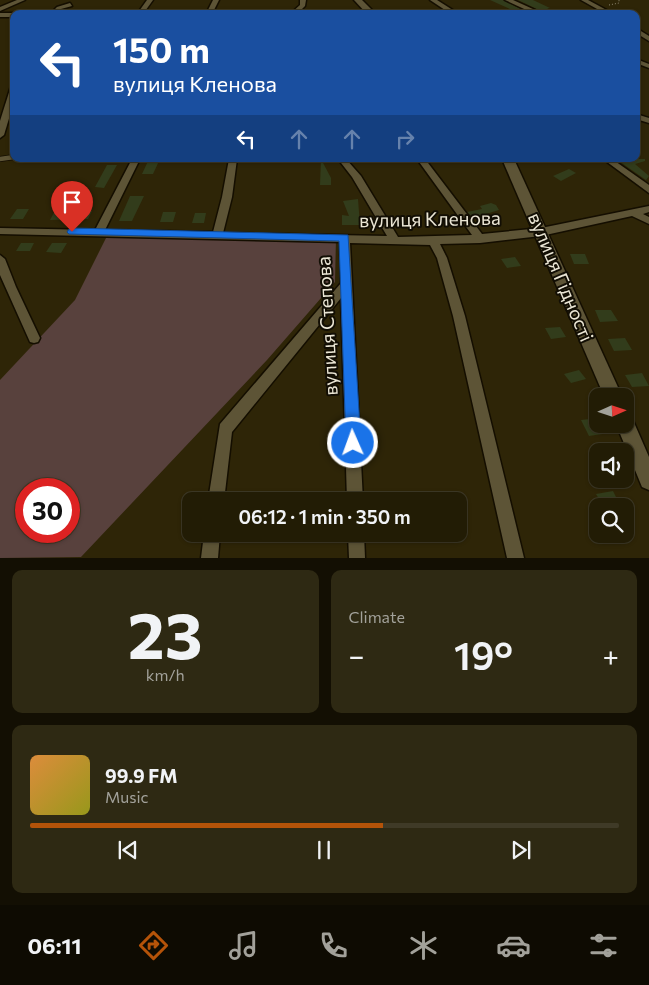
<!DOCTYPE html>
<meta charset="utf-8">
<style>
body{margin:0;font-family:Commissioner,sans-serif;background:#2e2913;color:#f1f3f6;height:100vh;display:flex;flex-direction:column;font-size:19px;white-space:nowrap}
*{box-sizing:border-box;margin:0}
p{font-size:16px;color:#a2a19a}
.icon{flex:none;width:28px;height:28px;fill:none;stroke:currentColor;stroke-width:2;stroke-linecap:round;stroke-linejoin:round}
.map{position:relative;height:558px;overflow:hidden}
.panel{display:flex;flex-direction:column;gap:12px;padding:12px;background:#130f03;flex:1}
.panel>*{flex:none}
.guide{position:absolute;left:10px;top:10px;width:630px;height:152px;border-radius:10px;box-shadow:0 1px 4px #0004,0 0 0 1px #3f3a27;background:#1a4fa0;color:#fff;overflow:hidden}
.needle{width:32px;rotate:87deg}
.fabs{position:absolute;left:589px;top:388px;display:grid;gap:10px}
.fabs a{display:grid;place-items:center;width:45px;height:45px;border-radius:10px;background:#221c05;box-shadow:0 1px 4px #0004,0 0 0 1px #3f3a27;font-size:25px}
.speed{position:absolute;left:15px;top:478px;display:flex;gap:10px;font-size:25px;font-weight:700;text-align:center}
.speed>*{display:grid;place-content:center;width:65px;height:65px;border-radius:50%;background:#221c05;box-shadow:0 1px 4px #0004,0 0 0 1px #3f3a27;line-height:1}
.speed .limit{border:8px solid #d22;background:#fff;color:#111}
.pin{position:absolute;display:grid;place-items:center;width:42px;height:42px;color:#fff;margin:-51px -21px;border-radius:50% 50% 50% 0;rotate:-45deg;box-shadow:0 0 5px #0007}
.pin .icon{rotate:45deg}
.me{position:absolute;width:55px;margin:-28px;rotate:358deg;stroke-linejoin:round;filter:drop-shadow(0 0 4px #0008)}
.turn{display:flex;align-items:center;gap:18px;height:105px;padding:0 20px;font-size:22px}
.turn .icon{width:65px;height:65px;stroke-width:2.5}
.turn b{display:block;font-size:35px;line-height:42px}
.lanes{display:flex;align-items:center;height:48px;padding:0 20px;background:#0003;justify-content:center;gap:25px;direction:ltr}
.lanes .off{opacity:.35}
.big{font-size:38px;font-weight:600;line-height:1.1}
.panel .tile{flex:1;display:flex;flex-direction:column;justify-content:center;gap:8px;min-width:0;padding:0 18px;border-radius:10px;background:#2e2913}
.panel .dial{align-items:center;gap:0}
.dial b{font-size:65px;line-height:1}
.song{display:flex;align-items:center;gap:15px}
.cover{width:60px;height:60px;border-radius:8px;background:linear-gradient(135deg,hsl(30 70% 55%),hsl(60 70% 35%))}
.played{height:5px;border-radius:2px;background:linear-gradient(90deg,#b45309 60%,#3f3a27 60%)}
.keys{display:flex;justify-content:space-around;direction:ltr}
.heat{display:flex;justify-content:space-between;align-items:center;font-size:28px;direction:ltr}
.panel .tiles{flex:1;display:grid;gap:12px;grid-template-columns:1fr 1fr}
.tile:last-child{grid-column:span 2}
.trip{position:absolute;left:182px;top:492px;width:285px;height:50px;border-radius:10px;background:#221c05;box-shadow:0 1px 4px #0004,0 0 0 1px #3f3a27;font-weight:600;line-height:50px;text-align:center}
.tab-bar{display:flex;height:80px;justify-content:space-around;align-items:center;background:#0e0b02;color:#a2a19a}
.tab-bar .icon{width:35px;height:35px}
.tab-bar .on{color:#b45309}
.tab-bar b{font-size:22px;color:#f1f3f6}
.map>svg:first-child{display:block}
</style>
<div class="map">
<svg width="649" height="558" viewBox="0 0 649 558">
<rect width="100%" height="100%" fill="#2e2507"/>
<path fill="#58413d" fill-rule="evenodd" d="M109,232L336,238L335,282L267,360L81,557L0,558V380L75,300ZM26,489H69V531H26Z"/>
<g fill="#323c1b">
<path d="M490,0H503L530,14H521Z"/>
<path d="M518,0H533L550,8H547L553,11L545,13Z"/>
<path d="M149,159H160L153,174H142Z"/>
<path d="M321,159L331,178V185H320Z"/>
<path d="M616,159H645V161L635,164L649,176L646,180Z"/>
<path d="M107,165H117L104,188L95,187Z"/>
<path d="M569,169L576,173L561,181L553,176Z"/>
<path d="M130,196H144L132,221H119Z"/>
<path d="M358,199L360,225H342V215L349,216L343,201Z"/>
<path d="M491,203L496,205L499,210L473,218L467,212L482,209L480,206Z"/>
<path d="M17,209H29L23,219H10Z"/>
<path d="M56,209L66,210L92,211L88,219L50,220Z"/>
<path d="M163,212H176L173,222H160Z"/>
<path d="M195,213H206L204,223H192Z"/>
<path d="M21,243H34L30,251H16Z"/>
<path d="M52,243H67L61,253L46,252Z"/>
<path d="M570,254H585L589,264H574Z"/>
<path d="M515,257L521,266L507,268L501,259Z"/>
<path d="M595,310H611L618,321L600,322Z"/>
<path d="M560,327L566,337L551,339L545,328Z"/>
<path d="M625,338L632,350L614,351L608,339Z"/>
<path d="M579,370L586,379L571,383L564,374Z"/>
<path d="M642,373L649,386L632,387L625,375Z"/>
<path d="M598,418V424H604L609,433L589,436L581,420Z"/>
<path d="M613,491L620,505L603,506L596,494Z"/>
</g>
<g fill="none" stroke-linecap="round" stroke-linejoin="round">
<g stroke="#140e00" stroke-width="6">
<path id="service" d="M0,159L14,157"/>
</g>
<g stroke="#140e00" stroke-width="3">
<g id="minor">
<path d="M17,0H25L0,11V7Z"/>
<path d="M147,0H153L143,14H137Z"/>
<path d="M213,0H219L212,14H206Z"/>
<path d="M300,0H306L305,6L297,14H290L300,5Z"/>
<path d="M430,0H437L459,14H451Z"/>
<path d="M505,0H513L544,14H535Z"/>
<path d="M581,0H588L614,14H606Z"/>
<path d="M70,3L72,6L61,9L57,14H50L57,7Z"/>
<path d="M0,13H14L16,14H14V17H0Z"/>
<path d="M636,28L649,36V41L636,33Z"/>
<path d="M636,59L649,64V68L636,63Z"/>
<path d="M11,86H14V102L4,135L0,138V121Z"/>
<path d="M636,114L649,118V123L636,119Z"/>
<path d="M132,159H140L105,230L213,232L222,197L229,159H237L232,197L223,233L387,236L352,177L338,159H346L361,176L398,237L472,235L417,159H425L482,234L541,228L649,206V212L643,214L649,217V224L632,216L541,236L480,243L440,244L447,258L465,316L524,558H507L453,316L437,258L430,245L350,243L363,501H347L341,298L232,432L224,501H208L220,424L341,283L340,242L0,234V228L95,230Z"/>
<path d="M603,159H612L649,185V193Z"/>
<path d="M0,255L5,259L16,287L40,338L38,342L34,343L30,342L0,275Z"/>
<path d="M204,534H220L218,558H201Z"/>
<path d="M348,534H364L365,558H349Z"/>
</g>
</g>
<g stroke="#140e00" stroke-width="3">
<g id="tertiary">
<path d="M354,0H362L376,14H367Z"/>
<path d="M502,159H514L622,396H604Z"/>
<path d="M625,415L632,418L649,457V490L642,487L616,424H625Z"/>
</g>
</g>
<path stroke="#8e8770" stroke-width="1" stroke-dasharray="1 2" stroke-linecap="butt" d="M609,5L619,3V0"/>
<use href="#service" stroke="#5d5436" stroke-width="4.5"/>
<use href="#minor" fill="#5d5436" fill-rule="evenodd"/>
<use href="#tertiary" fill="#5d5436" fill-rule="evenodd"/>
</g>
<path fill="#1a73e8" stroke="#114b97" d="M72,228L348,235L361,443L359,448L353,450L348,448L346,443L339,241L69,234L67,232L69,229Z"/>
<g text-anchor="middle" stroke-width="4" stroke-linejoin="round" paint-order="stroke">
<g font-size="19" fill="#ebe6d5" stroke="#120e04">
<text transform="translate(430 219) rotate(-1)" y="7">вулиця Кленова</text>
<text transform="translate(561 277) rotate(67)" y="7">вулиця Гідності</text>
<text transform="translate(327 326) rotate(-93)" y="7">вулиця Степова</text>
</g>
</g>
</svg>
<div class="fabs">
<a><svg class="needle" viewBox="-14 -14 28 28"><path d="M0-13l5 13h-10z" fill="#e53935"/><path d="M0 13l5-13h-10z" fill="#a2a19a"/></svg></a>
<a><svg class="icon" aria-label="sound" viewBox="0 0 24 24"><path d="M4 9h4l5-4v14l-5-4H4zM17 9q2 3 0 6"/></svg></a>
<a><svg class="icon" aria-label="search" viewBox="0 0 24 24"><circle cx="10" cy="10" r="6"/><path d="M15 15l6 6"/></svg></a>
</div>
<div class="speed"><div class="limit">30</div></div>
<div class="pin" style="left:72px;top:232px;background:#d93025"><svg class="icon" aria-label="arrive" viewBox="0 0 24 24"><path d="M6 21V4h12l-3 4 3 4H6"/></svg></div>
<svg class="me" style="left:353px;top:443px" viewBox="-20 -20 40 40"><circle r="17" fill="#1a73e8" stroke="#fff" stroke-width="3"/><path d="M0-11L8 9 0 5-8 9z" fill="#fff"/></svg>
<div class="trip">06:12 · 1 min · 350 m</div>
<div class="guide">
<div class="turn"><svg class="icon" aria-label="left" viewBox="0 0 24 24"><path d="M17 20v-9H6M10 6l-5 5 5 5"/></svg><div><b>150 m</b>вулиця Кленова</div></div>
<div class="lanes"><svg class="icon" aria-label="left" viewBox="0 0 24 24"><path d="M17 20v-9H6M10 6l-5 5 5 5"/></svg><svg class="icon off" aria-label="ahead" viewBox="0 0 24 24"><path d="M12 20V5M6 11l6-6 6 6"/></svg><svg class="icon off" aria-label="ahead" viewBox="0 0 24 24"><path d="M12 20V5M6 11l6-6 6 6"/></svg><svg class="icon off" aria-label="right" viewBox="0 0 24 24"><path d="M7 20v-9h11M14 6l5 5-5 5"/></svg></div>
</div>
</div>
<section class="panel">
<div class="tiles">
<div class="tile dial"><b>23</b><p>km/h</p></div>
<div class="tile"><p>Climate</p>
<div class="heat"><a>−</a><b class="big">19°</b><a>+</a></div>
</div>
<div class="tile">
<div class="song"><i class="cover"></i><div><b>99.9 FM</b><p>Music</p></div></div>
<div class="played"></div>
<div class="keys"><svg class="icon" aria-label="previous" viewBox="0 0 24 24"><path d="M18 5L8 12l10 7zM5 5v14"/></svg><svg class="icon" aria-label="pause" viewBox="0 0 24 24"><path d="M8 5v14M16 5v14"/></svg><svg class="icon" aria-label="next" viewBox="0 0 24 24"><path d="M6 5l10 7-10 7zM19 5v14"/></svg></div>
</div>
</div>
</section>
<nav class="tab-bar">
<b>06:11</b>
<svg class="icon on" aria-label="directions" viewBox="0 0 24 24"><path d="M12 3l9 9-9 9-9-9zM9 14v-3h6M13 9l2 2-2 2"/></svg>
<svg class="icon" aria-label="music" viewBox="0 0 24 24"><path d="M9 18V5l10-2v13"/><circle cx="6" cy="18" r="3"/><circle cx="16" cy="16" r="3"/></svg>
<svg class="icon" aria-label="phone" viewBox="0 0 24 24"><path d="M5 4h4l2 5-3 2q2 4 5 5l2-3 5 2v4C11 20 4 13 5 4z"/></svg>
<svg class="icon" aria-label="climate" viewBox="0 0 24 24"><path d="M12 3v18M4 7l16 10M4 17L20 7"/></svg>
<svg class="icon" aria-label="car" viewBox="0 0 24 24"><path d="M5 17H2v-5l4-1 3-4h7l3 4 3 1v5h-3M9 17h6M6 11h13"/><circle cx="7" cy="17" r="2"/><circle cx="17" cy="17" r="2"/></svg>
<svg class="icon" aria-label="filters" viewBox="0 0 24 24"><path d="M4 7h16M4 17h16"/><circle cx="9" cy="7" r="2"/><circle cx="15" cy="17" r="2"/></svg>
</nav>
